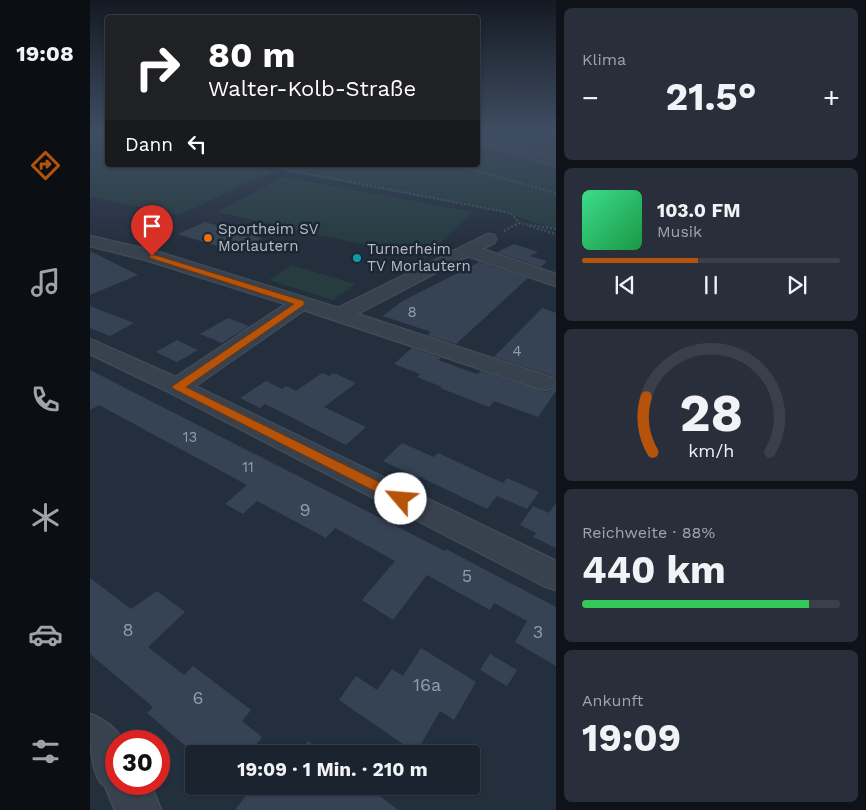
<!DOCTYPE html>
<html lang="de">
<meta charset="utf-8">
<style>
body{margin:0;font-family:"Work Sans",sans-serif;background:#282f3a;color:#f1f3f6;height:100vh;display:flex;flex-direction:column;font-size:19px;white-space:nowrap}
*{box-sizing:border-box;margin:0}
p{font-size:16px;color:#a0a4aa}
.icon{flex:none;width:28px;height:28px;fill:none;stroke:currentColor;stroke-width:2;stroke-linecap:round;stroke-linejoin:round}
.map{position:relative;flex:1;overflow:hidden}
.side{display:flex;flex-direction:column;gap:8px;padding:8px;background:#0f1319;width:310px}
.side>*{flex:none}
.hud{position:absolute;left:15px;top:15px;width:375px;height:152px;border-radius:5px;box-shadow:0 1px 4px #0004,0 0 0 1px #39404a;background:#202124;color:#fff;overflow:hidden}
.speed{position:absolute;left:15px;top:730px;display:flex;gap:10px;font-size:25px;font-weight:700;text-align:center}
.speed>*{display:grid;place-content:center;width:65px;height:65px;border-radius:50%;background:#1b232e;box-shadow:0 1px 4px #0004,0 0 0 1px #39404a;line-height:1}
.speed .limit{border:8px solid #d22;background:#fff;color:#111}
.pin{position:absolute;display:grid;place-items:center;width:42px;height:42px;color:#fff;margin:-51px -21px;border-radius:50% 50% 50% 0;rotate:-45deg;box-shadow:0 0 5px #0007}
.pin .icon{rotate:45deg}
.me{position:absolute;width:55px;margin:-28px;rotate:297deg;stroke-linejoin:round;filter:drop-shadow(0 0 4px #0008)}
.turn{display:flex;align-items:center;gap:18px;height:105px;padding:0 20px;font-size:22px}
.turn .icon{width:65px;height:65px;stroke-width:2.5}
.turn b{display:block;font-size:35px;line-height:42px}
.then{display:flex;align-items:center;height:48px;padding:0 20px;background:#0003;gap:10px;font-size:19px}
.big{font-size:38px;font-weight:700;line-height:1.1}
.side .card{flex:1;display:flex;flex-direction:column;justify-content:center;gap:8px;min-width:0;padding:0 18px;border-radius:8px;background:#282f3a}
.side .dial{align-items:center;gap:0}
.dial svg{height:130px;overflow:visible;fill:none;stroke:#39404a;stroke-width:7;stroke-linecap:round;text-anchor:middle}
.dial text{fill:#f1f3f6;stroke:none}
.song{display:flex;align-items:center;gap:15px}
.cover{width:60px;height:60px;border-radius:8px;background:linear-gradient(135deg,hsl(150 70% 55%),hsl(140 70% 35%))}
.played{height:5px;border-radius:2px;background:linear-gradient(90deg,#b45309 45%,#39404a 45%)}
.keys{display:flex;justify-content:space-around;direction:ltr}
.heat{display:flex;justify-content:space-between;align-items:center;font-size:28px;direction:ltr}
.charge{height:8px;border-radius:4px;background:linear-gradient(90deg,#34c759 88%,#39404a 0)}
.trip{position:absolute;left:95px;top:745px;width:295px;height:50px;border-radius:5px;background:#1b232e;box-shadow:0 1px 4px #0004,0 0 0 1px #39404a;font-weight:700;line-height:50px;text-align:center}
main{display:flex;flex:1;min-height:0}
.dock{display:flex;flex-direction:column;width:90px;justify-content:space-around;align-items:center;background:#0b0e12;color:#a0a4aa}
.dock .icon{width:35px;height:35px}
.dock .on{color:#b45309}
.dock b{font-size:22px;color:#f1f3f6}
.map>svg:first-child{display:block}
</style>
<main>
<nav class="dock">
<b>19:08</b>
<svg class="icon on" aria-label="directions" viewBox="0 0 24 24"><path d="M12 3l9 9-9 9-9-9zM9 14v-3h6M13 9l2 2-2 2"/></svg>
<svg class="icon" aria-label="music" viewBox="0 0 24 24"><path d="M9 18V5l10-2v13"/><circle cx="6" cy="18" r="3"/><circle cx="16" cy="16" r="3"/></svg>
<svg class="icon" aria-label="phone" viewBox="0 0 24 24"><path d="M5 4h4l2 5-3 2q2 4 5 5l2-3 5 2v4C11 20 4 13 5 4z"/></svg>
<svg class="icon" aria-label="climate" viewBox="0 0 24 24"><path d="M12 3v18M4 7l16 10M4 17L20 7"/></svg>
<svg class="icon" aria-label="car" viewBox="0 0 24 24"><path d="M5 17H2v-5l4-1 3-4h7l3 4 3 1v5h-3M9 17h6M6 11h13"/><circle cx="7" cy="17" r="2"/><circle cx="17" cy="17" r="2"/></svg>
<svg class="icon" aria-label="filters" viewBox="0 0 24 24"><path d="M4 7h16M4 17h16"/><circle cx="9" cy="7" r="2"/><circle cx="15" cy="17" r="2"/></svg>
</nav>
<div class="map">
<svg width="466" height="810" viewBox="0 0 466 810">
<rect width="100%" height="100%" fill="#242f3e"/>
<g fill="#263c3f">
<path d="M388,132H466V230L420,214L193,171L181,165H388Z"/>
<path d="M15,142H17L18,165H149L185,171L88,215L0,197V148Z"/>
<path d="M193,177L383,212L335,258L127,212Z"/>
<path d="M202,265L265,284L243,300L179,280Z"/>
</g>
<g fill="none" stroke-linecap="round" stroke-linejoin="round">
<path fill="#17263c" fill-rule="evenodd" d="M363,165L366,166L361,168L359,167Z"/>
</g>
<g fill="#364354">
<path d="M115,222L172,238L146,252L88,234Z"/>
<path d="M424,244L448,252L440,256L457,261L451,267L407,252Z"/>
<path d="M0,251L48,275L0,295Z"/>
<path d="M389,262L438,278L366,344L337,335L341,332L293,316L311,302Z"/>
<path d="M0,306L44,323L20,336L0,328Z"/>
<path d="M452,308L466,313V379L464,376L404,357Z"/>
<path d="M138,318L159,326L132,343L110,334Z"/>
<path d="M87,340L108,350L87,362L66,352Z"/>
<path d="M322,348L351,358L348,360L387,374L391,371L455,392L463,390L466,386V391L448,417L404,401L399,407L350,388L352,387L327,377L330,374L304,364Z"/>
<path d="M0,370L355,551L356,549L466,607V666L425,642L437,621L404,603L400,610L337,575L303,620L272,600L305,561L245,528L236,538L167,501L153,514L135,504L157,485L9,405L0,410Z"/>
<path d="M232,373L239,376L244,373L266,383L234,407L276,427L256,445L175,404L170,408L150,398L176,381L192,389L196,386L206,391Z"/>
<path d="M312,443L344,457L348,453L413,483L417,478L449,492L437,509L407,496L397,509L330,477L328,478L293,461Z"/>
<path d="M466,503V548L443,537L446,533L430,525L443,506L459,513Z"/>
<path d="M0,578L41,609L67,591L95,612L58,647L94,675L103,666L161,710L152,721L172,737L159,754H105L57,713L63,707L0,654Z"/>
<path d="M331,648L386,682L364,720L350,711L326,753L249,700L266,676L287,690L302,669L313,676Z"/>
<path d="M400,654L427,670L417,686L390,670Z"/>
<path d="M218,741L234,754H208Z"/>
<path d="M163,786H277L308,810H145Z"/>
</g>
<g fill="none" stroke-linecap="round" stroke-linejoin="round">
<g stroke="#414a57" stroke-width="3">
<g id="minor">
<path d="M388,137L466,158V166L388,143Z"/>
<path d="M398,234L404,235L406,239L404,243L392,249L466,274V286L378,256L267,314L463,378L466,382L463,388L455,390L447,388L214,310L105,386L466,561V590L454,586L79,392L0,354V339L86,377L196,304L56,260L0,246V236L68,252L248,308Z"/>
<path d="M0,714C15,720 25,727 33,741H26V784H61L71,810H25L15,786C0,778 0,733 0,714Z"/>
</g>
</g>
<g stroke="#3f5557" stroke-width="2" stroke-dasharray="2 2" stroke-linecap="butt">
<path d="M0,142L18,139"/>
<path d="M191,165L198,170L421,213L429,223L466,229"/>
<path d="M364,165L466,193"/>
<path d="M439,226L466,234"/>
<path d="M414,231L429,223"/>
</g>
<use href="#minor" fill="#38414e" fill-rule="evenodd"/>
</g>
<linearGradient id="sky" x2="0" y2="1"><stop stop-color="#141a22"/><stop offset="0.54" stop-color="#3f4d63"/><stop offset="1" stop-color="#3f4d63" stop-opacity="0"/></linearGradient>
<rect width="466" height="245" fill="url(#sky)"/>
<path fill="#b45309" stroke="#753606" d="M60,255H65L214,301V305L96,387L316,495L318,499L316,502H306L84,389L82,387L84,385L204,304L60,258Z"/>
<circle fill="#e8710a" stroke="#1d2633" stroke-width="2" cx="118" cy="238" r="5"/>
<circle fill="#0f9aa8" stroke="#1d2633" stroke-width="2" cx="267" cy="258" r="5"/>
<g text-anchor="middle" stroke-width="5" stroke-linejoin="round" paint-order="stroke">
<g font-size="15" fill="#b4bcc9" stroke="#1d2633" text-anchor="start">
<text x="128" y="234">Sportheim SV<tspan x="128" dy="17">Morlautern</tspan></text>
<text x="277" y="254">Turnerheim<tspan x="277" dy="17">TV Morlautern</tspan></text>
</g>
<g font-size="15" fill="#929caa">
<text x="322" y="317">8</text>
<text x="427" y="356">4</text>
<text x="100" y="442">13</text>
<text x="158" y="472">11</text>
</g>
<g font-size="18" fill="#929caa">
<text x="215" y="516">9</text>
<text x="377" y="582">5</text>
<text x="38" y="636">8</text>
<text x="448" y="638">3</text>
<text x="337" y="691">16a</text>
<text x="108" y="704">6</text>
</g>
</g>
</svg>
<div class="speed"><div class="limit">30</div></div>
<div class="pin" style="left:62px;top:256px;background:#d93025"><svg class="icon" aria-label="arrive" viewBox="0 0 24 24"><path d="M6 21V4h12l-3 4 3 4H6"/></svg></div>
<svg class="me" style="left:311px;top:499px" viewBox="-20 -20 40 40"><circle r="19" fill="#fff"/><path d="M0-13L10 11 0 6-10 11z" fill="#b45309"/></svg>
<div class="trip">19:09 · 1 Min. · 210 m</div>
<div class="hud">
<div class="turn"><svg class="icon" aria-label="right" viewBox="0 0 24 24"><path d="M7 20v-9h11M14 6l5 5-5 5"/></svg><div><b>80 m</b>Walter-Kolb-Straße</div></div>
<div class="then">Dann<svg class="icon" aria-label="left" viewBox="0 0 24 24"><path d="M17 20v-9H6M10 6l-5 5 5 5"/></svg></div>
</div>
</div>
<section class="side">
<div class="card"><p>Klima</p>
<div class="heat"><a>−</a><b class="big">21.5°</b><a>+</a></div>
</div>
<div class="card">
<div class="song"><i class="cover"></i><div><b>103.0 FM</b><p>Musik</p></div></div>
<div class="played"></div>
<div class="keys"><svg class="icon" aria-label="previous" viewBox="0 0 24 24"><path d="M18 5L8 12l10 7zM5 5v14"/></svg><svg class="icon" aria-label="pause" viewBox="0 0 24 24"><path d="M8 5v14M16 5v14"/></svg><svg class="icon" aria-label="next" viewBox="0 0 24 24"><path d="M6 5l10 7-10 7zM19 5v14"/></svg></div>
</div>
<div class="card dial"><svg viewBox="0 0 100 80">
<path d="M14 69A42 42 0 1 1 86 69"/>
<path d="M14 69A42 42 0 0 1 10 35" stroke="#b45309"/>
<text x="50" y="56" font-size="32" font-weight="700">28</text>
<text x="50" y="72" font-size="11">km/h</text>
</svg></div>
<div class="card"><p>Reichweite · 88%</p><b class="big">440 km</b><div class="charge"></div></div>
<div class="card"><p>Ankunft</p><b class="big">19:09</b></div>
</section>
</main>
